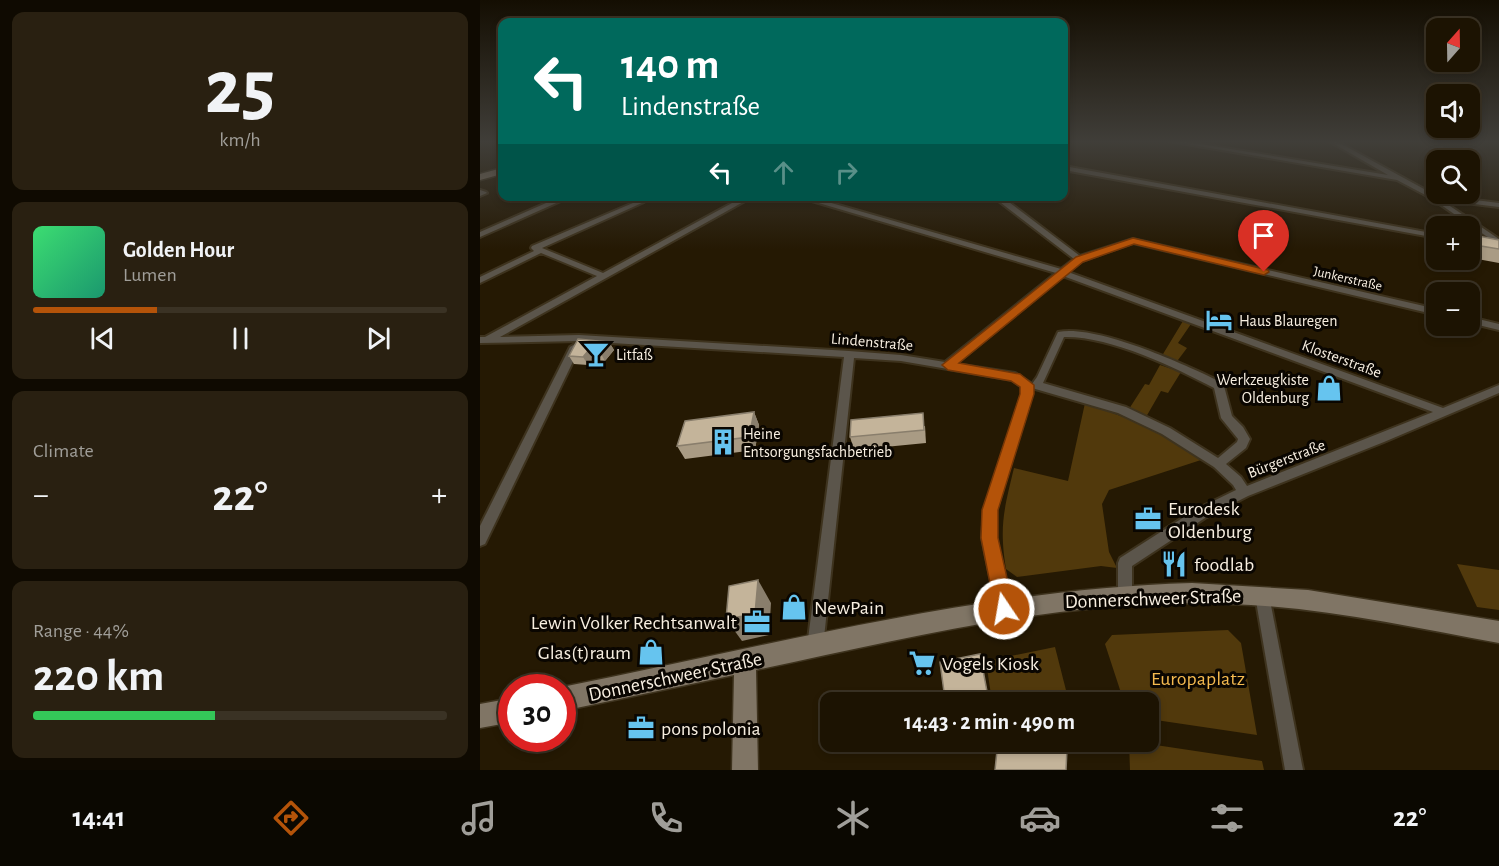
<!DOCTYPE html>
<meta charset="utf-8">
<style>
body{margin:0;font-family:"Alegreya Sans",sans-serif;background:#292011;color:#f1f3f6;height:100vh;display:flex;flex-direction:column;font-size:22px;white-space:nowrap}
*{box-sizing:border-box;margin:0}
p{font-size:20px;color:#a09e99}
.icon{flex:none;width:33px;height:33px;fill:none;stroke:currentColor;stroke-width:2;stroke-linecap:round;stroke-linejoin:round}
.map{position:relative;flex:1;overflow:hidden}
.drawer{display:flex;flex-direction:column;gap:12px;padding:12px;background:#0f0a01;width:480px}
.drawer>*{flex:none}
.guide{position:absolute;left:18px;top:18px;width:570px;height:183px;border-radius:12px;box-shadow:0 3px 9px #0003,0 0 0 2px #3a3224;background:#00695c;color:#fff;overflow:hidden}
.needle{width:39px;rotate:20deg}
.tools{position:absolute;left:946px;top:18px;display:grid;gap:12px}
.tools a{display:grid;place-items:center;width:54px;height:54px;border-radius:12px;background:#1c1302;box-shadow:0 3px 9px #0003,0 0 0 2px #3a3224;font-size:30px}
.speed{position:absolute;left:18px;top:674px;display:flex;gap:12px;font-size:30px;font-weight:700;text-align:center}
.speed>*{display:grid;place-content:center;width:78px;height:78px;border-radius:50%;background:#1c1302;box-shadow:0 3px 9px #0003,0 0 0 2px #3a3224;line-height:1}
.speed .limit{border:9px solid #d22;background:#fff;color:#111}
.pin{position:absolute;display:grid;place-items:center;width:51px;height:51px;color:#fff;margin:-62px -26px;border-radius:50% 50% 50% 0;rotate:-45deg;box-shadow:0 0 6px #0007}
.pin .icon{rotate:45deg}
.me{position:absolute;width:66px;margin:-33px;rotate:348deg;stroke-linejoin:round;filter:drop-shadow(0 0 4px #0008)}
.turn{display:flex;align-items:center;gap:21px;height:126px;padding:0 24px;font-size:27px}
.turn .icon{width:78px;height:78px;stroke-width:2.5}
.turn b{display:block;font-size:42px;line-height:51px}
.lanes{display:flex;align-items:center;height:57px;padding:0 24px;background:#0003;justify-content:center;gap:30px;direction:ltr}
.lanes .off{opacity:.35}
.big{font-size:45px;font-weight:600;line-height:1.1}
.drawer .widget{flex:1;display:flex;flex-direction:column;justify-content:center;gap:9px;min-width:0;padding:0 21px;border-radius:12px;background:#292011}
.drawer .dial{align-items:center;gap:0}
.dial b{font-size:78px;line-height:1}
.song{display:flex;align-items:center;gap:18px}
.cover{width:72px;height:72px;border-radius:9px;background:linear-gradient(135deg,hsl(140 70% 55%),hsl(160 70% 35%))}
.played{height:6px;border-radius:3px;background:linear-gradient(90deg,#b45309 30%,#3a3224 30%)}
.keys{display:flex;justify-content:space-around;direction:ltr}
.heat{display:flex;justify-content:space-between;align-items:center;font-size:33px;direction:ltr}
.charge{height:9px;border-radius:4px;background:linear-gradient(90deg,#34c759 44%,#3a3224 0)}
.trip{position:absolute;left:340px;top:692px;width:339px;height:60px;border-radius:12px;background:#1c1302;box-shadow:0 3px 9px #0003,0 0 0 2px #3a3224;font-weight:600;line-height:60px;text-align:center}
.menu{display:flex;height:96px;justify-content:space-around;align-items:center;background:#0b0801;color:#a09e99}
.menu .icon{width:42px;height:42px}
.menu .selected{color:#b45309}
.menu b{font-size:27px;color:#f1f3f6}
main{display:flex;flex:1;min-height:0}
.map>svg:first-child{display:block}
</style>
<main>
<section class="drawer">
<div class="widget dial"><b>25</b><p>km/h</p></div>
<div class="widget">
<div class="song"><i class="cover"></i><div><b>Golden Hour</b><p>Lumen</p></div></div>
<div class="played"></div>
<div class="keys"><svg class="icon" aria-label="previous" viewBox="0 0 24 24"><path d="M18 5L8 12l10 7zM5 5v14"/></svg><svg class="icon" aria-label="pause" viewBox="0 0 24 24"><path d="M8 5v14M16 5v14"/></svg><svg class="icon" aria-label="next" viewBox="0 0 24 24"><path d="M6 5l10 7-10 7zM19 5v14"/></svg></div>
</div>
<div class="widget"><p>Climate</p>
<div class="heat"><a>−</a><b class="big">22°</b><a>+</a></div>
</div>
<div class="widget"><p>Range · 44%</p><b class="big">220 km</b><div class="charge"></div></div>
</section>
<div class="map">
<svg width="1019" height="770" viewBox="0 0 1019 770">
<rect width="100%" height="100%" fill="#251903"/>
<g fill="#51390c">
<path d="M703,321L711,324L698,343L707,348L695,364L680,359Z"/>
<path d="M680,365L701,372L688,393L681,391L666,417L649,409L665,384L669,385Z"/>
<path d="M605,403L649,419L651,416L721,460L629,490L622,504L629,552L637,568L621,566L537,577L526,569C519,527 524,509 534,468L588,481Z"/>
<path d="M977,564L1019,570V610L997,607Z"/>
<path d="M748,630L761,643L777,735L669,719V702H644L625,644L632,635Z"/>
<path d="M575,647L589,702H512L506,661Z"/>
<path d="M649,741L782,761L784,770H650Z"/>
</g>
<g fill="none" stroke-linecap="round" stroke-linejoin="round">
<g stroke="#3e331e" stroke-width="4">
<g id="street">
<path d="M689,141H702L908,175L849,141H856L955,195L1019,203V207L961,200L1019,239V245L951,198L917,180Z"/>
<path d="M584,166L957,234V238L584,170Z"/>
<path d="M0,190L6,192L7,193L0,196Z"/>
<path d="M82,196H92L0,237V232Z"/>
<path d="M265,196H274L20,337L99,335L369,351L421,355L465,362L576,273L315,196H327L581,269L594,259L512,196H521L600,256L653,239L957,309V315L653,243L602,261L588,272L963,408L1019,385V393L904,442L768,496L725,518L652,566V595L650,600L645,602L640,600L638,595V563L640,558L715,510L756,490L753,485L734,467L682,434L638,413L552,388V394L516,511V538L531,609L529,614L524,616L519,614L517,609L502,538L504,511L542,394V387L532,380L421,361L374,358L343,647L340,652L335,655L330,652L327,647L364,357L99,341L0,343V337H5L117,276L61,253L0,283V277L54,251L51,248L52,246L160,200H164V202L62,248L123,273ZM583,276L953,412L767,486L761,477L746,464L766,448L770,439L763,427L752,416L744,386L743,383C706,365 617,324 578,332L557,377L552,384L535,373L476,364ZM584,337C630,336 694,367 734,388L741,418L758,439L757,442L738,458L690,428L646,407L563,383Z"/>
<path d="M990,317L1019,324V330L990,323Z"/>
<path d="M95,344L100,347L5,544L0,546V526L90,347Z"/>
<path d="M782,588L787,590L789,595L823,770H805L775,595L777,590Z"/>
</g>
</g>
<g stroke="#3e331e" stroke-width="3">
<g id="secondary">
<path d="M22,168V174L0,180V174Z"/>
<path d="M712,583L828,590L1019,621V643C930,627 841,607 750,604C590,597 432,637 276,670L278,770H252L254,675L82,711V687C291,646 499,589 712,583Z"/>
<path d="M32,698V722L0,728V704Z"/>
</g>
</g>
<use href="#street" fill="#5b554b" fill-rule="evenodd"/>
<use href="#secondary" fill="#807565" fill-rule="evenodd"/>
</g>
<g fill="#a99b84">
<path d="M998,236L1019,240V263L992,258L990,248Z"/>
<path d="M129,342L134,350L125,361L113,360L108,365L94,364L89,356Z"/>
<path d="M274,412L279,425L275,450L205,459L197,446Z"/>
<path d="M445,426L446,443L374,450L370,437Z"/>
<path d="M459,741H482L460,746Z"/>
</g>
<g fill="#897e6c">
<path d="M129,342L134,350L125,361L120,352Z"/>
<path d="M108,351L113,360L108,365L103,357Z"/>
<path d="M274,412L279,425L275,450L269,437Z"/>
<path d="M278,580L291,603L289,635L262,641L246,619Z"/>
</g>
<g fill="#c4b49a" stroke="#897e6c" stroke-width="1.5">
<path d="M998,236L1019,240V249L1001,246Z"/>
<path d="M98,339L129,342L120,352L108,351L103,357L89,356Z"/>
<path d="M274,412L269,437L197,446L205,421Z"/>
<path d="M443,413L444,430L370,437L371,420Z"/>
<path d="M278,580L275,614L246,619L249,586Z"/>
<path d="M500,654L509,702H454L453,694L464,692L460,662Z"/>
<path d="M518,741H538L561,745L562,741H582V748L587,749L586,770H515Z"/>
</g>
<linearGradient id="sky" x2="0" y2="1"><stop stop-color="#140e02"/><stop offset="0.57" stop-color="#403e39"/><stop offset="1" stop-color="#403e39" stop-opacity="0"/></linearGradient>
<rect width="1019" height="249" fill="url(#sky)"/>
<path fill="#b45309" stroke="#753606" stroke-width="1.5" d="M653,238L788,270L789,272L784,275L654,244L603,262L479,363L540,374L554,385V394L518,510V538L534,609L531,616L524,619L517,616L515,609L501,538L502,510L540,394V387L531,381L468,370L462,365L596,257Z"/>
<defs>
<g id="hotel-bare" transform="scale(2.07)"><path d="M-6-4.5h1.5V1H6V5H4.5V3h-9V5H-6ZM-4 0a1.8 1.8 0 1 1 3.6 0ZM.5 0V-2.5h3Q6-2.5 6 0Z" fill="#66c4ef" stroke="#0a0601" stroke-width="2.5" paint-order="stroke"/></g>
<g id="bar-bare" transform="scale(2.07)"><path d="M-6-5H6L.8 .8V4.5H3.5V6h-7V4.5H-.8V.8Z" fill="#66c4ef" stroke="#0a0601" stroke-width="2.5" paint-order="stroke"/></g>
<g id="shop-bare" transform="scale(2.07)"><path d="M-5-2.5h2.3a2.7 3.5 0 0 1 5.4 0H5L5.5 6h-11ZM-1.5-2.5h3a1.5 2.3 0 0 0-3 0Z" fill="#66c4ef" stroke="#0a0601" stroke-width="2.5" paint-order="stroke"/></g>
<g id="building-bare" transform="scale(2.07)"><path d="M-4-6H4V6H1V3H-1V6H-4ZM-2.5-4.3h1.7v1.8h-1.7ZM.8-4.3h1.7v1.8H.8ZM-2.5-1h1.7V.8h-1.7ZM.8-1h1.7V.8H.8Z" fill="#66c4ef" stroke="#0a0601" stroke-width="2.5" paint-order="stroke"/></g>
<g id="office-bare" transform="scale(2.07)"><path d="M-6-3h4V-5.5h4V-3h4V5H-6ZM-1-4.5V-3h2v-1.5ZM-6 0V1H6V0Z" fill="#66c4ef" stroke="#0a0601" stroke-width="2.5" paint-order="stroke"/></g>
<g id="restaurant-bare" transform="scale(2.07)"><path d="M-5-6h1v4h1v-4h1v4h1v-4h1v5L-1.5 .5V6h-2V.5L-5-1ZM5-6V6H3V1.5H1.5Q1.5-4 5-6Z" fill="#66c4ef" stroke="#0a0601" stroke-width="2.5" paint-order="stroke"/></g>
<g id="supermarket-bare" transform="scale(2.07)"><path d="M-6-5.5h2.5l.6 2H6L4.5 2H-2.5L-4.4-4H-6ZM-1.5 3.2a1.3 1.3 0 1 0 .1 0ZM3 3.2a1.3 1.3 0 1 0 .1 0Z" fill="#66c4ef" stroke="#0a0601" stroke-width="2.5" paint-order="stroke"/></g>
</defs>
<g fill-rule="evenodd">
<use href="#hotel-bare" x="739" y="320"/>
<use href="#bar-bare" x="116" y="354"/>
<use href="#shop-bare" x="849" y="388"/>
<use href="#building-bare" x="243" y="442"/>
<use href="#office-bare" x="668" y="519"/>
<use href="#restaurant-bare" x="694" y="564"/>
<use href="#shop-bare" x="314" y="607"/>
<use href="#office-bare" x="277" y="622"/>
<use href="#shop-bare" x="171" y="652"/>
<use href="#supermarket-bare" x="442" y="663"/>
<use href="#office-bare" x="161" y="728"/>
</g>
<g text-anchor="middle" stroke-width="6" stroke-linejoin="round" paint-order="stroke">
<g font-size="14" fill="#f8efe1" stroke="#0a0601">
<text transform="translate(868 278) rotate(13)" y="5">Junkerstraße</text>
</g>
<g font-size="16" fill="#f8efe1" stroke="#0a0601" text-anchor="start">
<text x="759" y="326">Haus Blauregen</text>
<text x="136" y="360">Litfaß</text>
<text x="829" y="385" text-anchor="end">Werkzeugkiste<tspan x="829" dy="18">Oldenburg</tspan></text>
<text x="263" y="439">Heine<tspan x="263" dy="18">Entsorgungsfachbetrieb</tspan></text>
</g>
<g font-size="16" fill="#f8efe1" stroke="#0a0601">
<text transform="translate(392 341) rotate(5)" y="6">Lindenstraße</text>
<text transform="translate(862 358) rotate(20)" y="6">Klosterstraße</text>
<text transform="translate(806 458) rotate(-21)" y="6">Bürgerstraße</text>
</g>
<g font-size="20" fill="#f8efe1" stroke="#0a0601" text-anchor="start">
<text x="688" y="515">Eurodesk<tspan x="688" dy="23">Oldenburg</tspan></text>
<text x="714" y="571">foodlab</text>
<text x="334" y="614">NewPain</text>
<text x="257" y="629" text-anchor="end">Lewin Volker Rechtsanwalt</text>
<text x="151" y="659" text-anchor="end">Glas(t)raum</text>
<text x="462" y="670">Vogels Kiosk</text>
<text x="181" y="735">pons polonia</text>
</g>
<g font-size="20" fill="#f8efe1" stroke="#0a0601">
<text transform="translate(673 598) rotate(-2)" y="7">Donnerschweer Straße</text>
<text transform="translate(195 676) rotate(-12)" y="7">Donnerschweer Straße</text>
</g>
<g font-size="20" fill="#f5ba4f" stroke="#0a0601">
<text x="718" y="685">Europaplatz</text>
</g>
</g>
</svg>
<div class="tools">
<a><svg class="needle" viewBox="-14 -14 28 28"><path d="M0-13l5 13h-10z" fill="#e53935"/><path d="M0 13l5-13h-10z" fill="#a09e99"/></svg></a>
<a><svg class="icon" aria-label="sound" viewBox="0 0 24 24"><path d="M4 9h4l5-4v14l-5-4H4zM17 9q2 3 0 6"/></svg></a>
<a><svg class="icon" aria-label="search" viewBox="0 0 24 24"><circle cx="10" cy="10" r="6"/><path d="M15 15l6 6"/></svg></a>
<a>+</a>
<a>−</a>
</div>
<div class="speed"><div class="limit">30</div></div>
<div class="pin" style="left:784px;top:272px;background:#d93025"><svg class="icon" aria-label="arrive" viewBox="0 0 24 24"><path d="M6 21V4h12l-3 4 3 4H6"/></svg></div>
<svg class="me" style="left:524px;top:609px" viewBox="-20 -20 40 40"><circle r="17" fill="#b45309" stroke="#fff" stroke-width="3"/><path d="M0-11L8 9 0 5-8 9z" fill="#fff"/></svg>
<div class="trip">14:43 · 2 min · 490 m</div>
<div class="guide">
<div class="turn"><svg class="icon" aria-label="left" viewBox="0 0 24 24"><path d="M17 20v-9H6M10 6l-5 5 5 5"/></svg><div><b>140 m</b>Lindenstraße</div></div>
<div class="lanes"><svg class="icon" aria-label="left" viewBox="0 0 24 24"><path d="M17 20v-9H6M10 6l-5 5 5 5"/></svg><svg class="icon off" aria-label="ahead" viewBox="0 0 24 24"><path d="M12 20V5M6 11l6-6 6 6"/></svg><svg class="icon off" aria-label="right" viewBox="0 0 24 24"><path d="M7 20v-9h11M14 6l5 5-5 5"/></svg></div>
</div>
</div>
</main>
<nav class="menu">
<b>14:41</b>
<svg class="icon selected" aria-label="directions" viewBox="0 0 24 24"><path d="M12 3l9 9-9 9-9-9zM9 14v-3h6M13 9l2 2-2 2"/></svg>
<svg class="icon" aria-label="music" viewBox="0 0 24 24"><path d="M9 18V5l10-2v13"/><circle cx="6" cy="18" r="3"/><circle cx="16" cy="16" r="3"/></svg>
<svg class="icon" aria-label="phone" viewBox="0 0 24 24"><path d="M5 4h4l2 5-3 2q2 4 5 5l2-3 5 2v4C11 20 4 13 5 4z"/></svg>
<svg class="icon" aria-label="climate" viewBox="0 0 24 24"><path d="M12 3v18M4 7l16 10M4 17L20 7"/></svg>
<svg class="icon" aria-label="car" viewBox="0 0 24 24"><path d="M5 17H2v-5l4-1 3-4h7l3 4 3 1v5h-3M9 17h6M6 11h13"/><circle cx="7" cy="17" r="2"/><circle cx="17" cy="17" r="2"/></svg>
<svg class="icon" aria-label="filters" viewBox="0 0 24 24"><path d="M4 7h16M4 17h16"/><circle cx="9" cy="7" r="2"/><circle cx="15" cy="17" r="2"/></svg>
<b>22°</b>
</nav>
